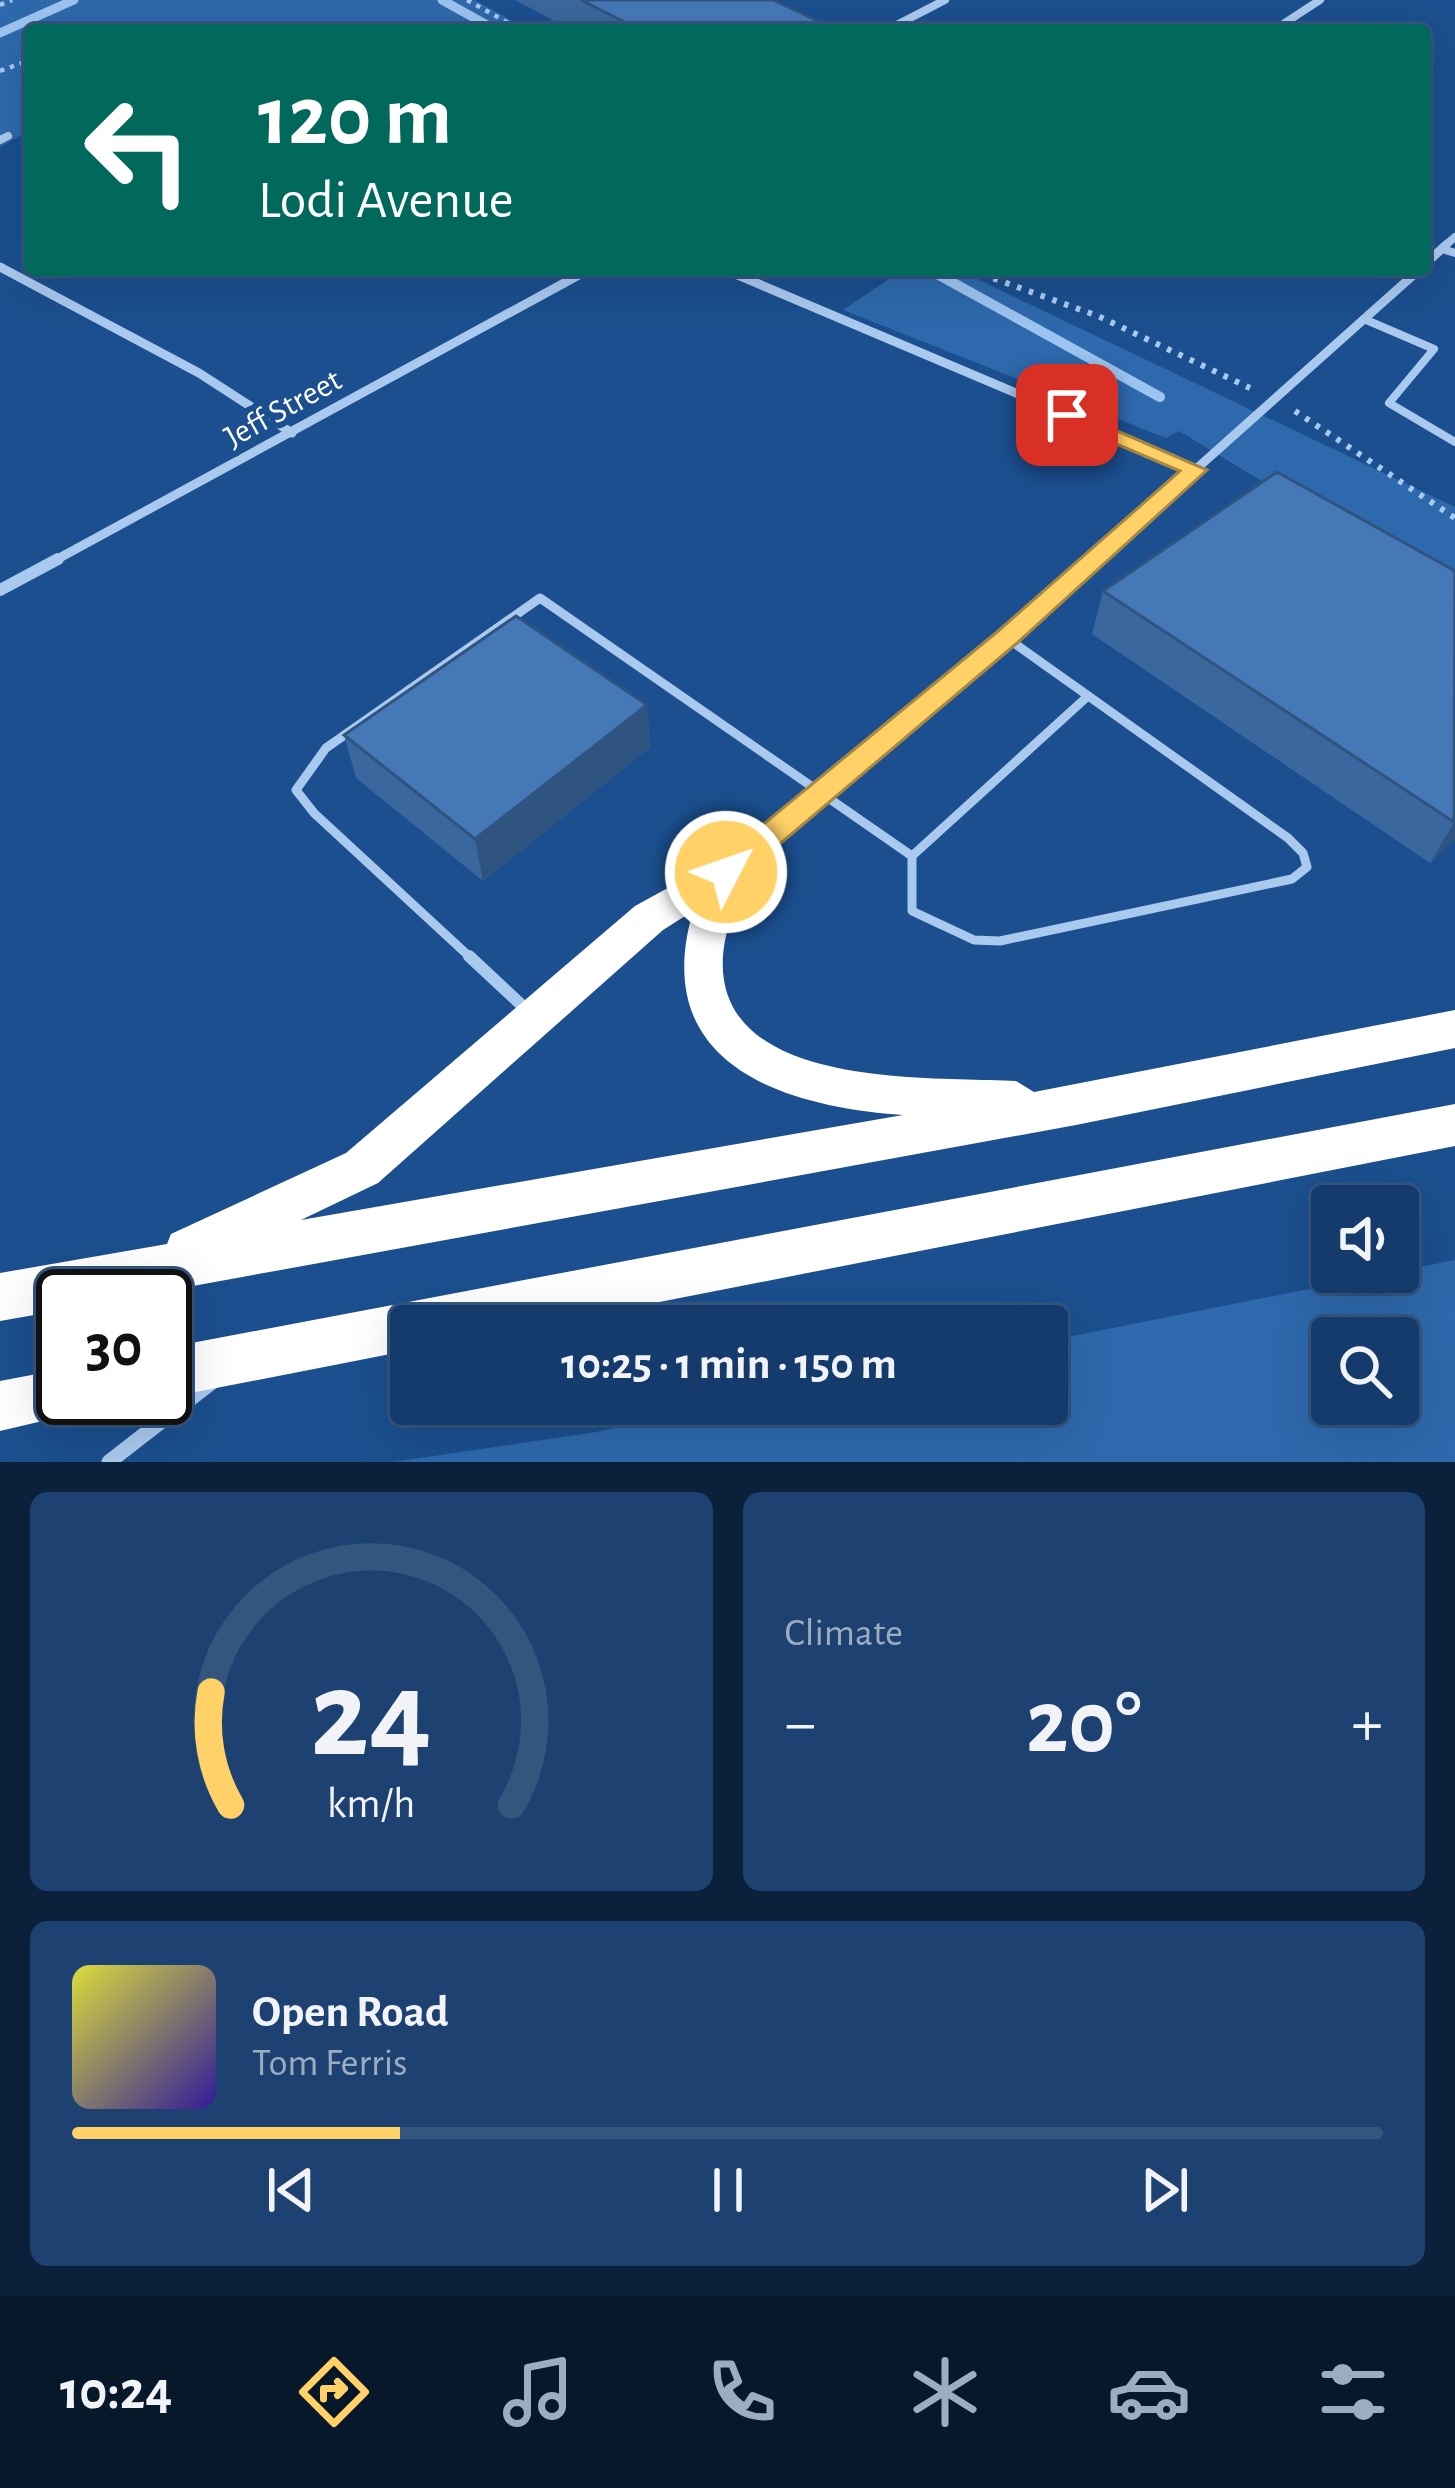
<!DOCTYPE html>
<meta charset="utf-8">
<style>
body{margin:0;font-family:"Alegreya Sans",sans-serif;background:#1d4271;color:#f1f3f6;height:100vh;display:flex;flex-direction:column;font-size:45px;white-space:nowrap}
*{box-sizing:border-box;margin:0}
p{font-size:39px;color:#9dadc1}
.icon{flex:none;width:66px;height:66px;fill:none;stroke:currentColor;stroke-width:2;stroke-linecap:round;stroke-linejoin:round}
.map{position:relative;height:1462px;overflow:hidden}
.sheet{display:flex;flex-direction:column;gap:30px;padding:30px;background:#0b203b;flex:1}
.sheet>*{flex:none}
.banner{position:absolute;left:24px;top:24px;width:1407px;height:252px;border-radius:12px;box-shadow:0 12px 48px #0002,0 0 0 3px #33557e;background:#00695c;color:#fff;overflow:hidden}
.tools{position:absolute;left:1311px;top:1185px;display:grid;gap:24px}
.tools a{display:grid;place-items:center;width:108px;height:108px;border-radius:12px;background:#143b6b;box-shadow:0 12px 48px #0002,0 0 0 3px #33557e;font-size:60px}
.speed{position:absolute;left:36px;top:1269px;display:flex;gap:24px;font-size:60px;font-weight:700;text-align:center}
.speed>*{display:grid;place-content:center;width:156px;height:156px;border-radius:50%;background:#143b6b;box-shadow:0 12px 48px #0002,0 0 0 3px #33557e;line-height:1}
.speed .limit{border:6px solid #111;border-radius:18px;background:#fff;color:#111}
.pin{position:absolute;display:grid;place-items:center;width:102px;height:102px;color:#fff;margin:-51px;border-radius:24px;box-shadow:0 6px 18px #0006}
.me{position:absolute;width:132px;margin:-66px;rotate:49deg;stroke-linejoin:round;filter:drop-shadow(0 0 9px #0008)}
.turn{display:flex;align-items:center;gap:42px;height:252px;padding:0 36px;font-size:54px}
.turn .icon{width:156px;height:156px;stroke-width:2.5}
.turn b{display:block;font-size:84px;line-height:102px}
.big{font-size:90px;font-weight:600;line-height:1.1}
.sheet .widget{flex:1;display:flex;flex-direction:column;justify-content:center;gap:18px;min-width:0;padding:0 42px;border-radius:18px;background:#1d4271}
.sheet .dial{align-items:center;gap:0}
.dial svg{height:312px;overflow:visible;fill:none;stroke:#33557e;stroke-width:7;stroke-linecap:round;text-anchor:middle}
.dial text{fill:#f1f3f6;stroke:none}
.song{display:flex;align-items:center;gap:36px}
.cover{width:144px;height:144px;border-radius:18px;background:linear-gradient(135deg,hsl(60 70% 55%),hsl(250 70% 35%))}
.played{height:12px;border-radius:6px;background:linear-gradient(90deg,#ffd166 25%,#33557e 25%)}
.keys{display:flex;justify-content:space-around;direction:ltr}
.heat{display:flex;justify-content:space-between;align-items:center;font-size:66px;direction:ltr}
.sheet .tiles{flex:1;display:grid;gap:30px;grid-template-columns:1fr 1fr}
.widget:last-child{grid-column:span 2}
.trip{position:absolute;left:390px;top:1305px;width:678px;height:120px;border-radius:12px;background:#143b6b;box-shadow:0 12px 48px #0002,0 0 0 3px #33557e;font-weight:600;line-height:120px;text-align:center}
.tab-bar{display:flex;height:192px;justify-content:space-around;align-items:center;background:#08182b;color:#9dadc1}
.tab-bar .icon{width:84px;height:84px}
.tab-bar .active{color:#ffd166}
.tab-bar b{font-size:54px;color:#f1f3f6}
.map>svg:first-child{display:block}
</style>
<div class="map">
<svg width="1455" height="1462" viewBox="0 0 1455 1462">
<rect width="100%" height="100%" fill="#1b4f8f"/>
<g fill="#2e69ad" fill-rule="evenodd">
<path d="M0,0H475L528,30H30V130L0,147Z"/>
<path d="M888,270H958L1455,507V598L1179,431L1166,438L843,310L895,275Z"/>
<path d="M1455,1260V1462H393L590,1433L734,1404H1047V1341ZM1398,1338V1404H1332V1338Z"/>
</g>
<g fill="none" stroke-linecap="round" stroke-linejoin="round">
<g stroke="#9cc4f0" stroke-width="9">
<path d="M442,0L496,30"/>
<path d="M0,33L74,0"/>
</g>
<path stroke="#9cc4f0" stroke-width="10" d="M930,270L1160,397"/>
<g stroke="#a9c9ee" stroke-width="4.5" stroke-dasharray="4.5 6" stroke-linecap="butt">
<path d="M467,0L521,30"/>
<path d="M0,5L12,0"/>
<path d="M0,71L30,60"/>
</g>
<g stroke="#a9c9ee" stroke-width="6" stroke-dasharray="4.5 8" stroke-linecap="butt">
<path d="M970,270L1098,316L1250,388"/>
<path d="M1295,411L1455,518"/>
</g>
<g stroke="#a9c9ee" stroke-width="8">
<path d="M1442,249L1455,253"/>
<path d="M1364,319L1434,349L1389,403L1455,442"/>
</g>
<g stroke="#a9c9ee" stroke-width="9">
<path d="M912,856L1088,696"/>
<path d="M472,959L314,813L296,790L326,748L540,598L912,856V911L974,940L1000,941L1292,879L1307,867L1303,853L1288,838L1007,638"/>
</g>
<path stroke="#a9c9ee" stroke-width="12" d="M469,956L529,1012"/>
<g stroke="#a9c9ee" stroke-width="8">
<path d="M887,30L945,0"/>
<path d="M1274,30L1320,0"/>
<path d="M0,140L8,136"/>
<path d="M1442,248L1455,237"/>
</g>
<g stroke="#a9c9ee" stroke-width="9">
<path d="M1425,264L1446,245"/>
<path d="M0,267L199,373L292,433"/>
<path d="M726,270L1195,469"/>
<path d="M52,562L588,270"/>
<path d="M1092,562L1419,270"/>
</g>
<g stroke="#a9c9ee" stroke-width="12">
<path d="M0,590L58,559"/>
<path d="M727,871L1096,559"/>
</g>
<path stroke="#a9c9ee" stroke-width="15" d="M109,1462L212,1382"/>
<g fill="#fff" fill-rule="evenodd">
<path d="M726,856L740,861L746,872C735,905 718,945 724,980C741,1088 934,1077 1016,1081L1034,1092L1455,1010V1048L1076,1125L138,1296H63V1310L0,1321V1273L167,1244L171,1234L346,1153L635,906ZM693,911C649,1063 779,1106 903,1115L301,1220L378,1183L663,930Z"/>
<path d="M1455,1104V1146L537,1326H411V1350L165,1398V1348Z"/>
<path d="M63,1369V1398H87L81,1412L0,1431V1381Z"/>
</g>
</g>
<g fill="#3a679d">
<path d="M515,0H773L820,22L819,30H571Z"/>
<path d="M1455,571V839L1430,863L1092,634L1103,591Z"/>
<path d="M647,705L650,747L483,881L356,778L344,735Z"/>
</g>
<g fill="#305480">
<path d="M820,22L819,30H798Z"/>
<path d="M647,705L650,747L483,881L475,839Z"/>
<path d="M1455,821V839L1430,863Z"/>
</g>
<g fill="#4478b7" stroke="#305480" stroke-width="3">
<path d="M581,0H773L820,22L798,30H640Z"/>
<path d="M1277,472L1455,571L1454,822L1103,591Z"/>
<path d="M516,616L647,705L475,839L344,735Z"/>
</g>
<path fill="#ffd166" stroke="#a68842" stroke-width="3" d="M1067,409L1207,470L1016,644L736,881H715L711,872L715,864L997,632L1180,471L1060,420V411Z"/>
<g text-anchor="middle" stroke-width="12" stroke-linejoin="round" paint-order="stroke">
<g font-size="33" fill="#fff" stroke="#1b4f8f">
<text transform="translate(282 407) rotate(-29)" y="12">Jeff Street</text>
</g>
</g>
</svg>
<div class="tools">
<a><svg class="icon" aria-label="sound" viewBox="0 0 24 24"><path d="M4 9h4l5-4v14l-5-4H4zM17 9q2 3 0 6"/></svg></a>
<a><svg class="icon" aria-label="search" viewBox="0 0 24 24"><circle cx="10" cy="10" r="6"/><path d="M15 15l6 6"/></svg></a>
</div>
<div class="speed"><div class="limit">30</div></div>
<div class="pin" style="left:1067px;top:415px;background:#d93025"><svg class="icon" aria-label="arrive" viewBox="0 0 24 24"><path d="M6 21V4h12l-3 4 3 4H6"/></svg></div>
<svg class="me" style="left:726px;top:872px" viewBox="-20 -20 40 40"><circle r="17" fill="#ffd166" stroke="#fff" stroke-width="3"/><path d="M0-11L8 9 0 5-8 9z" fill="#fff"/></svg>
<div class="trip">10:25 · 1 min · 150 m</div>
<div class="banner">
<div class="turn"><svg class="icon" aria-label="left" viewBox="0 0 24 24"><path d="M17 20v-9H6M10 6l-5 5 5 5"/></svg><div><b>120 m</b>Lodi Avenue</div></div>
</div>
</div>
<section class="sheet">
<div class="tiles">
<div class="widget dial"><svg viewBox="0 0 100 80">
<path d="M14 69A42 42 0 1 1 86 69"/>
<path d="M14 69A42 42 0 0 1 9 40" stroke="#ffd166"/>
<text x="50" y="56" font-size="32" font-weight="700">24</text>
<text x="50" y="72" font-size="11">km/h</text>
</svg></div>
<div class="widget"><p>Climate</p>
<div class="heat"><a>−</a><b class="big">20°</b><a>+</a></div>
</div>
<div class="widget">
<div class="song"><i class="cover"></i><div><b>Open Road</b><p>Tom Ferris</p></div></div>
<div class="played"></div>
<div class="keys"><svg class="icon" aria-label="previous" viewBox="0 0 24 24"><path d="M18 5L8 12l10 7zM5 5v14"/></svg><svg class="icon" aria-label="pause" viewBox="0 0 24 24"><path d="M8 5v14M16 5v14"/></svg><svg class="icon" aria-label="next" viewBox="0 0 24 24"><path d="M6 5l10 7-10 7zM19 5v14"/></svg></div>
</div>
</div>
</section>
<nav class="tab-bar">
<b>10:24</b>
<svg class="icon active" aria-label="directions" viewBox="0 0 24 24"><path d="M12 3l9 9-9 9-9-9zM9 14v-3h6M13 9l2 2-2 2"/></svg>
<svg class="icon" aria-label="music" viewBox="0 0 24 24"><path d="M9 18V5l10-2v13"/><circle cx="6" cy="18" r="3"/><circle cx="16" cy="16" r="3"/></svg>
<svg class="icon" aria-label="phone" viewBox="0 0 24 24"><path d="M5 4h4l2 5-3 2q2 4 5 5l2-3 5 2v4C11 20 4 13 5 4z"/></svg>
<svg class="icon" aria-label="climate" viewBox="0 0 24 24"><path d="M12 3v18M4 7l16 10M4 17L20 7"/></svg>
<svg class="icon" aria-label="car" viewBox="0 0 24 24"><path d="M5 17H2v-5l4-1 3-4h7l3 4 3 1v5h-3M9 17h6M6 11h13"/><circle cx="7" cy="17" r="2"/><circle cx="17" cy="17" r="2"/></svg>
<svg class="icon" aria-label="filters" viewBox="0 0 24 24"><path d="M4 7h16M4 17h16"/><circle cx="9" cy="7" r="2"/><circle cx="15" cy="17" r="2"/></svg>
</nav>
